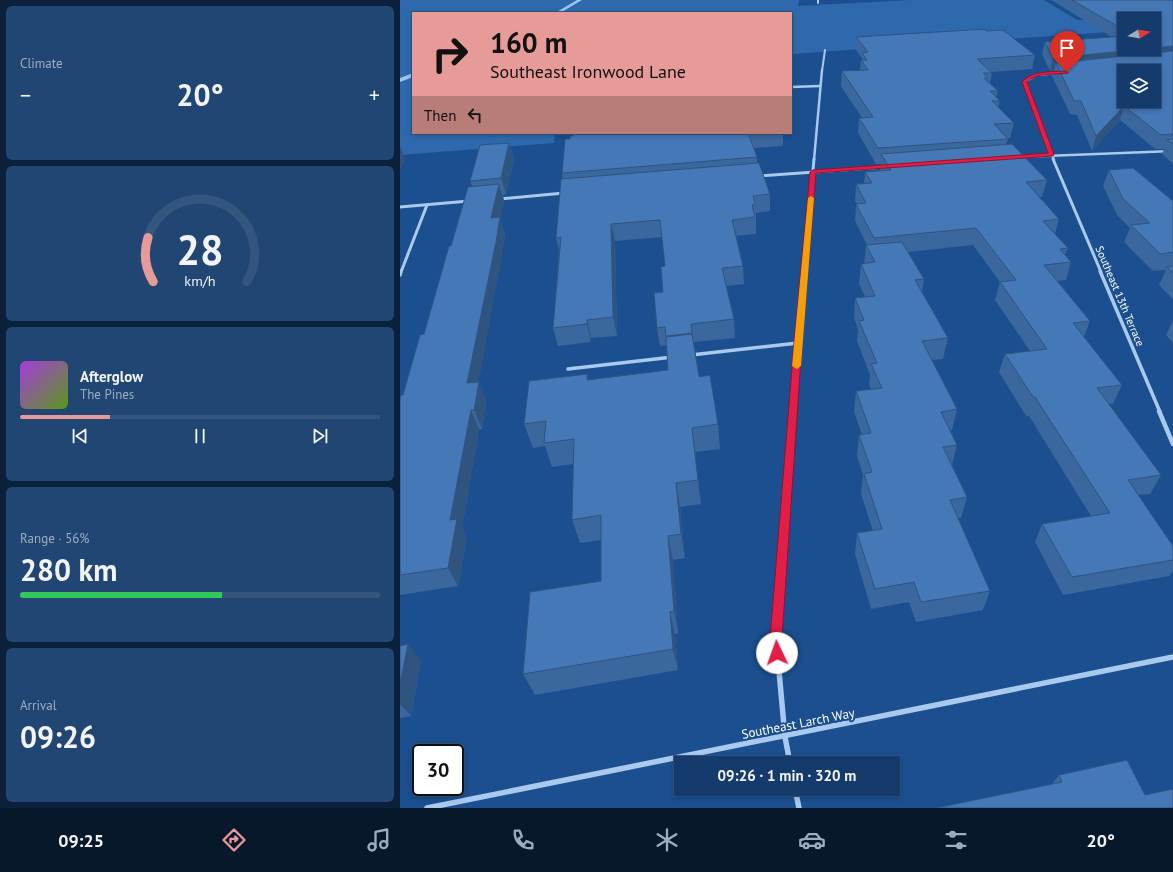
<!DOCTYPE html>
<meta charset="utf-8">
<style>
body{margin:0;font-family:"PT Sans",sans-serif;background:#214673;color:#f1f3f6;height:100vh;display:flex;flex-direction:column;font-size:15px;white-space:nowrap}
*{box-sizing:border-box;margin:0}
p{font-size:13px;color:#9dadc1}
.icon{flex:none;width:22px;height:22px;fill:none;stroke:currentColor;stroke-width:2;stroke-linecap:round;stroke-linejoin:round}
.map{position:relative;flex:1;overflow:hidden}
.details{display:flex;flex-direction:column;gap:6px;padding:6px;background:#0b203b;width:400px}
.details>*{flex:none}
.top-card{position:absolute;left:12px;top:12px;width:380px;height:122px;border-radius:0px;box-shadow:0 2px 6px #0003,0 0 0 1px #33557e;background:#e69b98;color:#111;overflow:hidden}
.needle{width:26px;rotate:79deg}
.buttons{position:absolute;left:717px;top:12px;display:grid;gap:8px}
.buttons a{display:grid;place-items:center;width:44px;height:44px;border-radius:0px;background:#143b6b;box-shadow:0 2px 6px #0003,0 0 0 1px #33557e;font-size:20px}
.speed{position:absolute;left:12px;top:744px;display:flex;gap:8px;font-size:20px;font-weight:700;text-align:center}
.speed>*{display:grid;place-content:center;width:52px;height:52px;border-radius:50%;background:#143b6b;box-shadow:0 2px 6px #0003,0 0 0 1px #33557e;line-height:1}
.speed .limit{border:2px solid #111;border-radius:6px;background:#fff;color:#111}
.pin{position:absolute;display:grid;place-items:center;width:34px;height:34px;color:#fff;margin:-41px -17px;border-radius:50% 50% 50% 0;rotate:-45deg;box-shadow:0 0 4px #0007}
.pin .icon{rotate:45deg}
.me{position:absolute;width:44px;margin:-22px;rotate:357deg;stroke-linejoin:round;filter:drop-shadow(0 0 3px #0008)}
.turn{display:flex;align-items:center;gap:14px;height:84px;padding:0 12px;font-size:18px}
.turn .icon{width:52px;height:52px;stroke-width:2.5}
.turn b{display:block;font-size:28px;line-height:34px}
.then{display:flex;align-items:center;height:38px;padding:0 12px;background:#0003;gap:8px;font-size:15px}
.big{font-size:30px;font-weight:800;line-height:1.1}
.details .widget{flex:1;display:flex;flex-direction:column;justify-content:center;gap:6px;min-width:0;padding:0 14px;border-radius:6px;background:#214673}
.details .dial{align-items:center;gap:0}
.dial svg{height:104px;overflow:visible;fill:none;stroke:#33557e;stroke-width:7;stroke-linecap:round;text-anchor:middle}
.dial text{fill:#f1f3f6;stroke:none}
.song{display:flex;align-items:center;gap:12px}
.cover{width:48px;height:48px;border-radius:6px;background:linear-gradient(135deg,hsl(280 70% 55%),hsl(90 70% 35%))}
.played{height:4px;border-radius:2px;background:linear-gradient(90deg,#e69b98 25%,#33557e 25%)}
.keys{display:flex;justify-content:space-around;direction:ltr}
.heat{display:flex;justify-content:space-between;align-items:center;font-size:22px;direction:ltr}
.charge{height:6px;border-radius:3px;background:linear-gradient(90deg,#34c759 56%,#33557e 0)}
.trip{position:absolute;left:274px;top:756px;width:226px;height:40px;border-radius:0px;background:#143b6b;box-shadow:0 2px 6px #0003,0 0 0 1px #33557e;font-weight:800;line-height:40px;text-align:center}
.tab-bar{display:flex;height:64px;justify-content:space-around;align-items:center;background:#08182b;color:#9dadc1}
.tab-bar .icon{width:28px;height:28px}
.tab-bar .active{color:#e69b98}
.tab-bar b{font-size:18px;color:#f1f3f6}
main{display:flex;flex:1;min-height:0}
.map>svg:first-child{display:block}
</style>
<main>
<section class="details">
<div class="widget"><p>Climate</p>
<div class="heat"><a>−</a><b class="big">20°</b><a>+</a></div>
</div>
<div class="widget dial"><svg viewBox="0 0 100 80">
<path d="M14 69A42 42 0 1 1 86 69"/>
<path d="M14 69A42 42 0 0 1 10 35" stroke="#e69b98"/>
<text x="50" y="56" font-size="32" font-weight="700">28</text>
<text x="50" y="72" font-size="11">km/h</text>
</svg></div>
<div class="widget">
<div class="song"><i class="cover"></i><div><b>Afterglow</b><p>The Pines</p></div></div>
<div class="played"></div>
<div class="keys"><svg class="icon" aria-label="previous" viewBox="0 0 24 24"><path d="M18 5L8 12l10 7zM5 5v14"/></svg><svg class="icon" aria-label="pause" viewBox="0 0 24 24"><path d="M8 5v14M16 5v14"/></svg><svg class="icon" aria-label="next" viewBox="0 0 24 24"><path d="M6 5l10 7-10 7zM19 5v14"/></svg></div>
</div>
<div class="widget"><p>Range · 56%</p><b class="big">280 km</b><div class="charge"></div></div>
<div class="widget"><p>Arrival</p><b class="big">09:26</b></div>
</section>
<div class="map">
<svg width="773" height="808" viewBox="0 0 773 808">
<rect width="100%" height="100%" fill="#1b4f8f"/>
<path fill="#2e69ad" d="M0,0H399L398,6L510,0H644L677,20L773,14L754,19H724V31L391,54V13H13V133H155L154,143L0,155Z"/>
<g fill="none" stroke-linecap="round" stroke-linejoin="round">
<g fill="#9cc4f0" fill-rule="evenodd">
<path d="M177,0H182L160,13H155Z"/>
<path d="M13,73V77L0,82V78Z"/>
</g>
<g stroke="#a9c9ee" stroke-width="2">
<path d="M418,0V3"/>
<path d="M422,71L425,50"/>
</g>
<g stroke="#a9c9ee" stroke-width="2.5">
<path d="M391,87L420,86"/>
<path d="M620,157L773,151"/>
<path d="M414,160L422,70"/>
<path d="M654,160L625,82L636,75L657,73"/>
</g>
<g stroke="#a9c9ee" stroke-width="3">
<path d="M653,159L701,272"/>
<path d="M358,176L485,167"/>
<path d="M99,199L164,193"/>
<path d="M0,207L69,201"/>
<path d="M1,272L27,205"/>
<path d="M404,272L414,159"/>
</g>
<g stroke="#a9c9ee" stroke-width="3.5">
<path d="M700,271L760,412"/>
<path d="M0,275L1,271"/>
<path d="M291,355L398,343"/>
<path d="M168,369L273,357"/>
<path d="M393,412L404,271"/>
</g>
<g stroke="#a9c9ee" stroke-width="4.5">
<path d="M759,411L773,444"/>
<path d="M380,588L393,411"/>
</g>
<g stroke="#a9c9ee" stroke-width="5.5">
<path d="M380,587L376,638L385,737L390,763"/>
<path d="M395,789L399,808"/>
<path d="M27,808L773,657"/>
</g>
</g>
<g fill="#3a679d" fill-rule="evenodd">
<path d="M651,0H773V164L762,154L764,149H755L720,120L692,151L677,115L670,114L652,76L654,70L650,71L642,54L645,42L712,37ZM724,19L754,49H724Z"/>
<path d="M586,31L635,55L632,69L591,72L592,73L590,83L598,91L596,98L600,101L598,108L614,123L610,138H607L608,139L606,144L647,180L642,197H639L659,219L655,234L668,248L665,255L671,262L666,280L657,281L690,321L684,337L722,385L713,404H709L761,475L750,494L738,495L773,546V571L769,576L663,595L635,542L642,524L691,516L629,416H626L599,372L605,354L630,351L595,300L600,282L573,245L508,252L524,279L522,292L548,338L543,359L532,360L557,409L552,430L550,431L557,445L552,465L567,497L561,518H558L590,591L583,610L516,622L509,602L471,609L455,554L457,533L473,531L461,494L463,475L457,456L459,435H462L454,412L456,391L471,390L469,385L470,375L457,341L458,329L454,318L455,298L465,297L459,284L461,264H464L466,245H467L455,221L456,204H457L455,201L456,184L464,183L465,172L480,170L481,164H476L458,133L459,118H462L441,86L442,71L460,70L461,60H462V58L456,50V37Z"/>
<path d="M173,133H383V146L354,148L357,157V163L370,194V211L356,213V234L336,236L343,266L344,284L326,286L334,319L335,338L294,342L299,377L318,424L320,449L295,452L301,504L280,507L285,558L273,560L278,633L275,634L278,670L135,695L123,674L201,581V540L180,543L172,520L173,464L152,467L145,446L133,448L124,424L187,374L188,380L268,370L266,345L260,346L257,328L263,292L265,266L262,237L215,241L217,336L191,338V342L158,346L153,328L159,250L156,238L163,179L162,173L170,139L173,136Z"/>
<path d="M109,143L114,159L106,194L103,195L104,201L100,219L105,234L101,259L78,382L86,400L82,429H79L62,528L67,537L58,586L0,595V399L3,395L24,334L51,246L72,186L70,181Z"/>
<path d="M709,170L773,201V299L759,285L766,270L753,271L724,242L730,228L717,215L703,186Z"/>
<path d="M773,320V343L766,335Z"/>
<path d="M8,644L21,661L11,716L0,718V646Z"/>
<path d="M659,775L745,795L773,808L652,784Z"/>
</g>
<g fill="#305480">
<path d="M773,46V58L656,63L654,70L650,71L653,58L745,49H754V48Z"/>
<path d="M724,106L720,120L692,151L696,136Z"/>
<path d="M109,143L114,159L106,194L101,178Z"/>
<path d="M0,146L5,159L0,171Z"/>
<path d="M99,184L104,201L100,219L105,234L101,259L75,401L67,383L91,218Z"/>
<path d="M211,224L215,241L217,336L213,317Z"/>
<path d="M187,320L191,338V342L187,324Z"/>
<path d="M79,382L86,400L82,429L74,410Z"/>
<path d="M71,410L79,429L62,528L67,537L58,586L48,568L50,520Z"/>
<path d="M292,428L295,452L301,504L298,480Z"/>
<path d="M276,483L280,507L285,558L281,534Z"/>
<path d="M268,536L273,560L278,633L274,611Z"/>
<path d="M270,612L275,634L278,670L273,649Z"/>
<path d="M8,644L21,661L11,716L0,704V684Z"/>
</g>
<g fill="#4478b7" stroke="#305480" fill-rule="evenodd">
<path d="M672,0H773V46L754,48V19H724V30Z"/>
<path d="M585,29L586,31L603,30L635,55L577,59L592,73H583L588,78H584L598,91H590L600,101H592L614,123L594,124L608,139L478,148L459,118L473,117L442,71L468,70L461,60H467L462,53L468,52L456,37Z"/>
<path d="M724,36V49H745L653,58L645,42Z"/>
<path d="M773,51V134L761,135L724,106L696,136L681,101H674L656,63ZM724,71H754V101H724Z"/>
<path d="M173,133H348L357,157L162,173L165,139H170V136H173Z"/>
<path d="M773,139V144L767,140Z"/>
<path d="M109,143L101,178L70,181L80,145Z"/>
<path d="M612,144L647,180L626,182L659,219L643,221L668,248L660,249L671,262L644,265L690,321L673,323L722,385L697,388L761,475L728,480L773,546V560L672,577L642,524L710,513L635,397H633L605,354L647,349L600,282L616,280L576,228L474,238L456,204L466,203L456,184L472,183L465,172L491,170L481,154Z"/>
<path d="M359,163L370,194L353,196L355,204L352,205L355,217L332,220L343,266L322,268L334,319L291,324L292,333L266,336L265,327L257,328L254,293L263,292L261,267L265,266L260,220L211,224L213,317L187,320V324L153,328L161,237L156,238L161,179Z"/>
<path d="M733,168L773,201V252L760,254L731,225L750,223L723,199L709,170Z"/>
<path d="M99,184L91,218L100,217L96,242L67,383L79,382L74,410H71L50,520L57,519L48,568L0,575V399L1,395H3L20,335L24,334L49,246H51L68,187Z"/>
<path d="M502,242L524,279L515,280L548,338L522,341L557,409L541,412L557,445L543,447L567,497L550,500L590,591L521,602L514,582L475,589L457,533L482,529L464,474L472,472L459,435L471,433L456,391L482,388L471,364L477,363L459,321L464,320L455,298L475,296L461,264L475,262L466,245Z"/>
<path d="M773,266V273L767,267Z"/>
<path d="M292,334L299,377L310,375L318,424L292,428L298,480L276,483L281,534L268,536L274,611L270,612L273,649L123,674L130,592L201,581V515L172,520L174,439L144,443L146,421L124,424L129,381L187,374V380L268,370L266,337Z"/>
<path d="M8,644L0,684V646Z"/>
<path d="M727,760L745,795L773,789V808H536L662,782L659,775Z"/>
</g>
<path fill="#e11d48" stroke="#92132f" d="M667,71L668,73C656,75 636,72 627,82L654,154L653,156L416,173L402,343L382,638L383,653L382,657L377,659L373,657L370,638L394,343L410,172L413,170L648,153L622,82C632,70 653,72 667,71Z"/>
<path fill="#f59e0b" d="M411,196L414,198L401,366L397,369L392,366L408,198Z"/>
<g text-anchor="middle" stroke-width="4" stroke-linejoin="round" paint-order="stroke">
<g font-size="11" fill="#fff" stroke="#1b4f8f">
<text transform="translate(720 296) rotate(67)" y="4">Southeast 13th Terrace</text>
</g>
<g font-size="13" fill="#fff" stroke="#1b4f8f">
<text transform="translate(398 723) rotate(-11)" y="5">Southeast Larch Way</text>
</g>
</g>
</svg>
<div class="buttons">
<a><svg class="needle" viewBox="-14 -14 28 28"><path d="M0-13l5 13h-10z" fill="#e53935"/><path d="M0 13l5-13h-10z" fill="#9dadc1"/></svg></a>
<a><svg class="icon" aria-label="layers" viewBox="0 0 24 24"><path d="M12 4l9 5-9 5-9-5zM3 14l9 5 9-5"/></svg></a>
</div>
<div class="speed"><div class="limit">30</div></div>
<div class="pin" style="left:667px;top:72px;background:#d93025"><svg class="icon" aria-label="arrive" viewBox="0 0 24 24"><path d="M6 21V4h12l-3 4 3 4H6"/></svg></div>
<svg class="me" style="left:377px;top:653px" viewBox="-20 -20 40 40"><circle r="19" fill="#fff"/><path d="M0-13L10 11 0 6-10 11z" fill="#e11d48"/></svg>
<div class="trip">09:26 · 1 min · 320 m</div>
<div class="top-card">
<div class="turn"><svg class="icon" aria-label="right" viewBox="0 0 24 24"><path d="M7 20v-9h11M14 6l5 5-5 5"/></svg><div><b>160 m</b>Southeast Ironwood Lane</div></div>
<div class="then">Then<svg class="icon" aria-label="left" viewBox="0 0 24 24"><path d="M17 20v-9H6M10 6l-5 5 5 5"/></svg></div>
</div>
</div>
</main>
<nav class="tab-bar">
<b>09:25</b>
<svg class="icon active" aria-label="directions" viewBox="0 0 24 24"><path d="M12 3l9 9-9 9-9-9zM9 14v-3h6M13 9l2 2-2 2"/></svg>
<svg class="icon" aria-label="music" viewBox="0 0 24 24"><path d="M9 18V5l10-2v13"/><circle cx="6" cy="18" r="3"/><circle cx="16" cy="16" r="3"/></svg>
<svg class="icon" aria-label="phone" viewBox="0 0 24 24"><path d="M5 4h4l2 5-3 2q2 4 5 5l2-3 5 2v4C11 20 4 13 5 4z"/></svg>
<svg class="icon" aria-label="climate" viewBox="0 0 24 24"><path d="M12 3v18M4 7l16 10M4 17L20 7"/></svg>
<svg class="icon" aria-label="car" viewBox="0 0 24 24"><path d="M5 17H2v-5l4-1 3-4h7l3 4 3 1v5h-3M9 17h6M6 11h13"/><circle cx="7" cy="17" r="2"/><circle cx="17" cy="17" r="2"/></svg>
<svg class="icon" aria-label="filters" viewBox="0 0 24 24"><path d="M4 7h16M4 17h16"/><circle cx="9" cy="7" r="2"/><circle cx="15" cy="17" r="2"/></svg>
<b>20°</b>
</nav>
